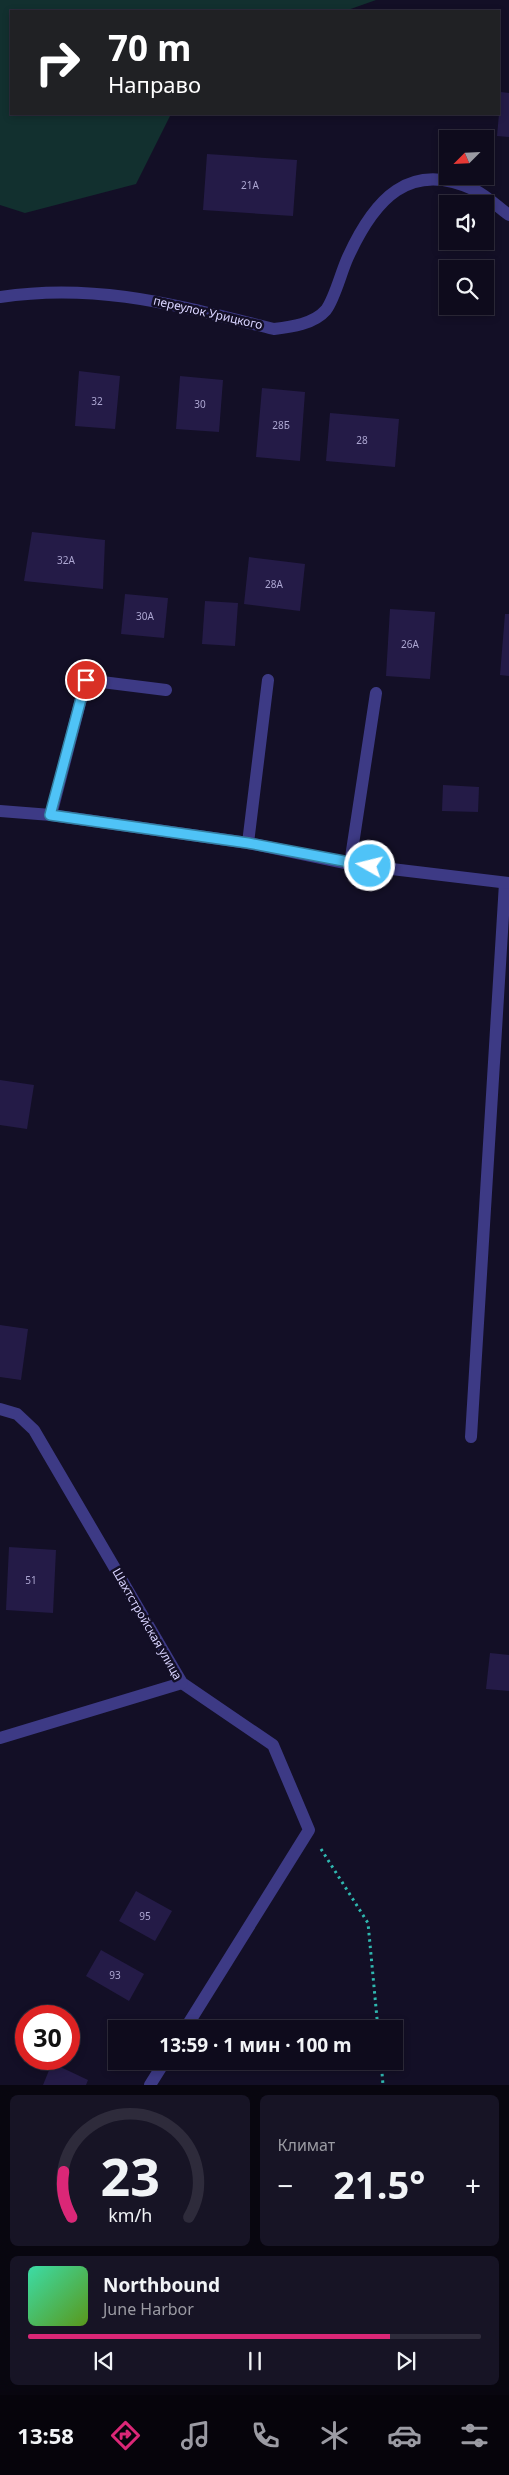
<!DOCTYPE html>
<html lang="ru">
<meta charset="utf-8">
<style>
body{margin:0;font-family:"Noto Sans",sans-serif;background:#171425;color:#f1f3f6;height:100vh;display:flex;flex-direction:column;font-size:19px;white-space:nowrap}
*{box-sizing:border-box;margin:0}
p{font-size:16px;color:#9b9ba3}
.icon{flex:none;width:28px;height:28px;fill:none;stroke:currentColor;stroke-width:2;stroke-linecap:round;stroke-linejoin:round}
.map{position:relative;height:2085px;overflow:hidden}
.panel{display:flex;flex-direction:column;gap:10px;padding:10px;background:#08060f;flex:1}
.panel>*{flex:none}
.hud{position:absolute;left:10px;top:10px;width:490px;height:105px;border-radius:0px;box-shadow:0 2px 8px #0003,0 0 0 1px #2e2b3b;background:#202124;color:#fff;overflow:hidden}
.needle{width:32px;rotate:246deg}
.tools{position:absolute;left:439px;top:130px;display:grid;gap:10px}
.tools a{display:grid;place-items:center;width:55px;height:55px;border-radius:0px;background:#0e0b1c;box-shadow:0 2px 8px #0003,0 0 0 1px #2e2b3b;font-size:25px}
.speed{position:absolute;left:15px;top:2005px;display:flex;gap:10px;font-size:25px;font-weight:700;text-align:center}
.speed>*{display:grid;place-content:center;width:65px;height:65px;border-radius:50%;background:#0e0b1c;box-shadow:0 2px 8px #0003,0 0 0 1px #2e2b3b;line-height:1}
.speed .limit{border:8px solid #d22;background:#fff;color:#111}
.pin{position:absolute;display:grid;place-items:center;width:42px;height:42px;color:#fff;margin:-21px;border:2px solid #fff;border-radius:50%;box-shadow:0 1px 5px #0007}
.me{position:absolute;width:55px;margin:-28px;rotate:278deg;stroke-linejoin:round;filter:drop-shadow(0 0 4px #0008)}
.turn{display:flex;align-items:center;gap:18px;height:105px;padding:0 15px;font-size:22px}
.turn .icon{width:65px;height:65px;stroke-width:2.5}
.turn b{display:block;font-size:35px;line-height:42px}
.big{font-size:38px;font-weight:700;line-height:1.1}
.panel .tile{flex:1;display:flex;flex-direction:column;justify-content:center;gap:8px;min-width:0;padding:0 18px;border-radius:8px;background:#171425}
.panel .dial{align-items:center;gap:0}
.dial svg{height:130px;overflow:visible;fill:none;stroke:#2e2b3b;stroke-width:7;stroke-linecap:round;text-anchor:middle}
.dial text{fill:#f1f3f6;stroke:none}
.song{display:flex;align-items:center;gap:15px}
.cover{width:60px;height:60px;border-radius:8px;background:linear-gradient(135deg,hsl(160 70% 55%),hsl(90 70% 35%))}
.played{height:5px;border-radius:2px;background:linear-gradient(90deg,#db2777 80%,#2e2b3b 80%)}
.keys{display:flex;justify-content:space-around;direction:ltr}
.heat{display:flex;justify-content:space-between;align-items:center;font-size:28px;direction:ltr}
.panel .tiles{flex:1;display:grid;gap:10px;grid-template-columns:1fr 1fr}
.tile:last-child{grid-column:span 2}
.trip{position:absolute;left:108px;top:2020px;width:295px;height:50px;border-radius:0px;background:#0e0b1c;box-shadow:0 2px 8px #0003,0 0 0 1px #2e2b3b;font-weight:700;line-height:50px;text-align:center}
.tabs{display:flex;height:80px;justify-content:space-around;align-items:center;background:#06040b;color:#9b9ba3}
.tabs .icon{width:35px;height:35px}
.tabs .selected{color:#db2777}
.tabs b{font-size:22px;color:#f1f3f6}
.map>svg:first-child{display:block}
</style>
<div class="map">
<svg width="509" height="2085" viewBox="0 0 509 2085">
<rect width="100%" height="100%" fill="#130f26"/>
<path fill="#12302f" d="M0,0H376L345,11H11V114H171L136,184L25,213L0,205Z"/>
<g fill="#241b47">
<path d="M501,92L509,93V137L497,136Z"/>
<path d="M207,154L297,160L293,216L203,210Z"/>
<path d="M79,371L120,376L115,429L75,426Z"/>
<path d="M180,376L223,380L219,432L176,429Z"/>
<path d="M262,388L305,392L300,461L256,457Z"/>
<path d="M330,413L399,419L395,467L326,461Z"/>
<path d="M32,532L105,540L103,589L24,581Z"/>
<path d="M249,557L305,564L300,611L244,604Z"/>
<path d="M125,594L168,598L164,638L121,634Z"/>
<path d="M205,601L238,603L235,646L202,644Z"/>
<path d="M390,609L435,612L430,679L386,676Z"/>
<path d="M505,614H509V676L500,675Z"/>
<path d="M443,785L479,787L478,812L442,811Z"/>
<path d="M0,1080L34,1085L27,1129L0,1125Z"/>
<path d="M0,1325L28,1329L21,1380L0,1377Z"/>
<path d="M9,1547L56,1550L53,1613L6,1610Z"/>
<path d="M490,1653L509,1655V1691L486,1689Z"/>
<path d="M136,1891L172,1911L155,1941L119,1921Z"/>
<path d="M101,1950L144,1974L129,2001L86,1976Z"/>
<path d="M52,2063L88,2080L86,2085H43Z"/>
</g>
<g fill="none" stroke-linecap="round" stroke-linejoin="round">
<g stroke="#2fb8b0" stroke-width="3" stroke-dasharray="2.5 4" stroke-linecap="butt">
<path d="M321,1849L368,1923L378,2029"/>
<path d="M381,2061L383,2085"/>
</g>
<g stroke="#3d3a85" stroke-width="12">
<path d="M51,815L86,680L166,690"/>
<path d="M248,843L268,680"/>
<path d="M350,864L376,693"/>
<path d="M471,1437L505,883"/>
</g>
<g stroke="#3d3a85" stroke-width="12">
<path d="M0,297C98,282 179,306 274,329C291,327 314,324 326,310C335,298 341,272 348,257C374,200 409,159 475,190C487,196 498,207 509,215"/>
<path d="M0,811L51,815L248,843L350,864L509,883"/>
<path d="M0,1409L17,1414L34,1430L182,1683L273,1745L309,1830L185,2029"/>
<path d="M0,1738L182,1683"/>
<path d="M150,2085L165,2061"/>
</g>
</g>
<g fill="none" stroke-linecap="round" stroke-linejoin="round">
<g stroke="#337fa1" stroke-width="12">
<path id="route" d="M86,680L50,815L248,843L370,866"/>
</g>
<use href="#route" stroke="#4fc3f7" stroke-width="9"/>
</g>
<g text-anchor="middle" stroke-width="5" stroke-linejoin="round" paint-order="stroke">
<g font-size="10" fill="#aca6d1">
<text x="250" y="189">21А</text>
<text x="97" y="405">32</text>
<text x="200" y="408">30</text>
<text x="281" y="429">28Б</text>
<text x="362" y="444">28</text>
<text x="66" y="564">32А</text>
<text x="274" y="588">28А</text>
<text x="145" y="620">30А</text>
<text x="410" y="648">26А</text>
<text x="31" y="1584">51</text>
<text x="145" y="1920">95</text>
<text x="115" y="1979">93</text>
</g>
<g font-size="12" fill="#d9d4ff" stroke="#130f26">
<text transform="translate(208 313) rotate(13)" y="4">переулок Урицкого</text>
<text transform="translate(147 1624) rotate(60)" y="4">Шахтстройская улица</text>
</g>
</g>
</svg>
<div class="tools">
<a><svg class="needle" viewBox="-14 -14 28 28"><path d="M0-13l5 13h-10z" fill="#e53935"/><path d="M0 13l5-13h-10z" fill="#9b9ba3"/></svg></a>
<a><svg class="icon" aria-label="sound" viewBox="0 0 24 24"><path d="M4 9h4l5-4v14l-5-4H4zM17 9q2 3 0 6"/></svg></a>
<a><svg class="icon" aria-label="search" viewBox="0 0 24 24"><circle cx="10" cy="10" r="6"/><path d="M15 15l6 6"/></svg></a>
</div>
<div class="speed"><div class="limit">30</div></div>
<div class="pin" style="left:86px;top:680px;background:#d93025"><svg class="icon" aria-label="arrive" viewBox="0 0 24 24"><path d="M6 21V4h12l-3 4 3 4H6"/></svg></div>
<svg class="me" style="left:370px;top:866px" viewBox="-20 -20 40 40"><circle r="17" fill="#4fc3f7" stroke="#fff" stroke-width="3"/><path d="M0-11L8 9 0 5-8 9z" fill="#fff"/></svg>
<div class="trip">13:59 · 1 мин · 100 m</div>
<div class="hud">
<div class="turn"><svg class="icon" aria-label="right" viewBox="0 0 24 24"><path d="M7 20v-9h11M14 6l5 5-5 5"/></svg><div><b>70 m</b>Направо</div></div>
</div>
</div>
<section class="panel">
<div class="tiles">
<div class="tile dial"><svg viewBox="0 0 100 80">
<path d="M14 69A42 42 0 1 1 86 69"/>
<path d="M14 69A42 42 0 0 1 9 41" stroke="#db2777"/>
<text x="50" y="56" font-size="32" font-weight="700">23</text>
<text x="50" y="72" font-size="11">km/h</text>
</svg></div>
<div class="tile"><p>Климат</p>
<div class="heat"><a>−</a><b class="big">21.5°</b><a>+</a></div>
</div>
<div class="tile">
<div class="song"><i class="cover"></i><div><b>Northbound</b><p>June Harbor</p></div></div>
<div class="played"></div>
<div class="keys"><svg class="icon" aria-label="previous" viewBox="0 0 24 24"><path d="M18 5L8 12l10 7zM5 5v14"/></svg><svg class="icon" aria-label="pause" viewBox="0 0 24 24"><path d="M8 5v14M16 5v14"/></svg><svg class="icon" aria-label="next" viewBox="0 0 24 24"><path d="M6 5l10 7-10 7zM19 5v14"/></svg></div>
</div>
</div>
</section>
<nav class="tabs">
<b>13:58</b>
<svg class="icon selected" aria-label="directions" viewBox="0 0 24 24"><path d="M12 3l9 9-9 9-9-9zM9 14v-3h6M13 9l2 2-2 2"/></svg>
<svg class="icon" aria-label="music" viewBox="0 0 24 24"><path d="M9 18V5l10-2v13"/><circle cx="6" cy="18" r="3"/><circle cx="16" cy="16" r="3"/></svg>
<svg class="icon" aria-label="phone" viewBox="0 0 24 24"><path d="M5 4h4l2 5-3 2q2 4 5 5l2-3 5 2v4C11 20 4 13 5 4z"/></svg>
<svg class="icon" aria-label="climate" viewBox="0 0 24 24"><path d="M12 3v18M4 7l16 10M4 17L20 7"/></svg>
<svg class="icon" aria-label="car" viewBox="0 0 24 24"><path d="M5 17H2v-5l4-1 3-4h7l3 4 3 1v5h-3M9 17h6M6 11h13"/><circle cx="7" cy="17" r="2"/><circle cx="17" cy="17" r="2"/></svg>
<svg class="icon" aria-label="filters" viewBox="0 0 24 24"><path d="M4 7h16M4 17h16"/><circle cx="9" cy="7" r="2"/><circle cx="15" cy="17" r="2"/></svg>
</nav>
